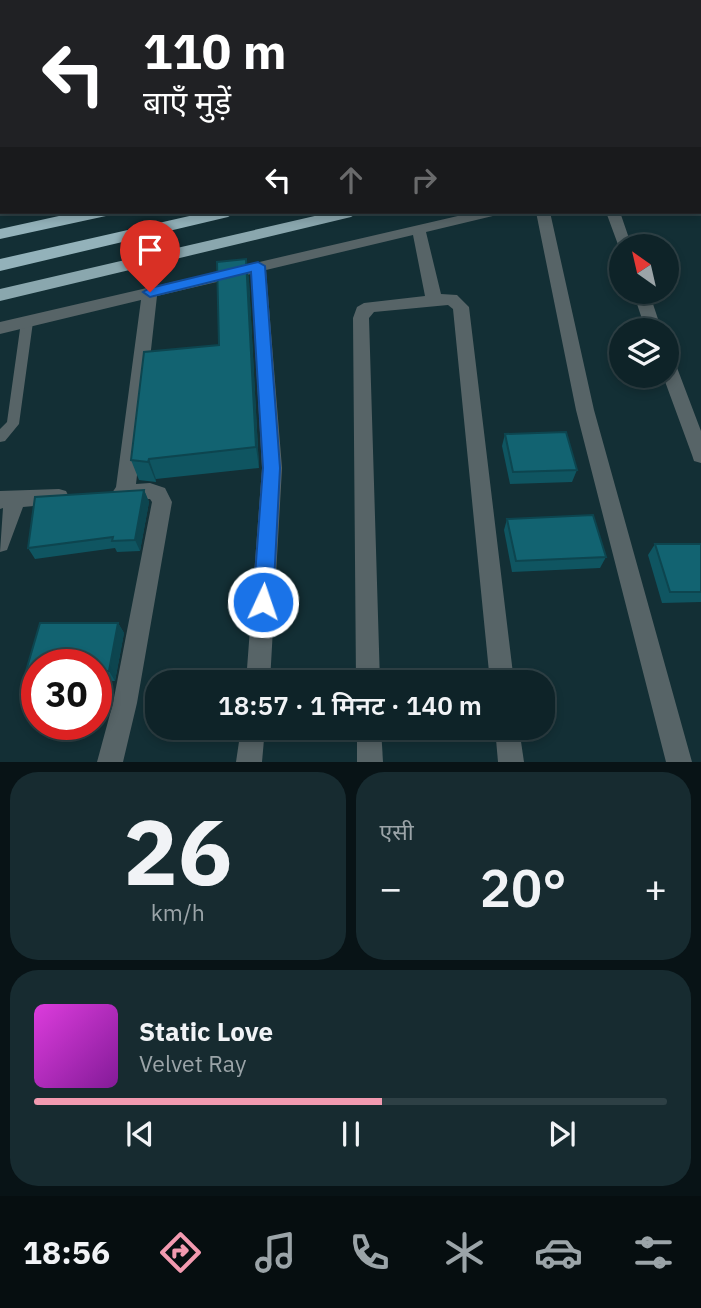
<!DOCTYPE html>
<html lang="hi">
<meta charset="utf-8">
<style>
body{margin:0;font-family:"IBM Plex Sans","Noto Sans Devanagari",sans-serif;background:#172b30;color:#f1f3f6;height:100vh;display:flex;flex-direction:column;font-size:26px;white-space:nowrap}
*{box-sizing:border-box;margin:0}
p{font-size:23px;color:#9ba4a8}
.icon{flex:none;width:38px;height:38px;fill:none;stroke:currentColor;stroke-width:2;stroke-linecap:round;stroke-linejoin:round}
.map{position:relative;height:762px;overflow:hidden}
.side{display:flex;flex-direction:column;gap:10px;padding:10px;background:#081316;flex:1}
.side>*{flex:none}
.hud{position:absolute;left:0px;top:0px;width:702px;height:214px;box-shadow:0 4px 10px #0003,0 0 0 2px #2e4045;background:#202124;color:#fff;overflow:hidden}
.needle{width:46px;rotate:326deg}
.controls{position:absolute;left:609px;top:234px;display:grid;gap:14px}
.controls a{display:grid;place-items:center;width:70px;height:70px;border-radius:50%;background:#0e2328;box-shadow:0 4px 10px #0003,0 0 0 2px #2e4045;font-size:35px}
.speed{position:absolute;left:21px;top:649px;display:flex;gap:14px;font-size:35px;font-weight:700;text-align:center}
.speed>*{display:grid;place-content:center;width:91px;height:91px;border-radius:50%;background:#0e2328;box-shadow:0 4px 10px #0003,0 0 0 2px #2e4045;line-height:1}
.speed .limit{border:10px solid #d22;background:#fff;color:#111}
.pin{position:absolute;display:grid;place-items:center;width:60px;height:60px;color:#fff;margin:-72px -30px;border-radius:50% 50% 50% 0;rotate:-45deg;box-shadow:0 0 7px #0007}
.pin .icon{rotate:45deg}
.me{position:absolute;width:77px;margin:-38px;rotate:3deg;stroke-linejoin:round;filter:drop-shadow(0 0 5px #0008)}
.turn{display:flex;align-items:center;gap:24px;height:147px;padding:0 28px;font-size:32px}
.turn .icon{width:91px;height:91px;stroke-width:2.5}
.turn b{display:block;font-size:49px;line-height:60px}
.lanes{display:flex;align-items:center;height:66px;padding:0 28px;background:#0003;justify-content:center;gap:35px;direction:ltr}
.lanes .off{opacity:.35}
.big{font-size:52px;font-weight:600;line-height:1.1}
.side .tile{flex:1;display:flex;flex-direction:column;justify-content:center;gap:10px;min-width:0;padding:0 24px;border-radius:28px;background:#172b30}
.side .dial{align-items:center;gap:0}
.dial b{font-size:91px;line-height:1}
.song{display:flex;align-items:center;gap:21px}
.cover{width:84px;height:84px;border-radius:10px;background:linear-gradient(135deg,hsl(300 70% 55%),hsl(290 70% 35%))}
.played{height:7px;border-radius:4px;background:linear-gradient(90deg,#f29ab0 55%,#2e4045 55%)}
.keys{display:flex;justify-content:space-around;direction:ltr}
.heat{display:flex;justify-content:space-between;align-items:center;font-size:38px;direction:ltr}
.side .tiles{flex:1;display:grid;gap:10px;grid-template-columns:1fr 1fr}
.tile:last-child{grid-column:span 2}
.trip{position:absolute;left:145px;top:670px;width:410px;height:70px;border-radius:28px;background:#0e2328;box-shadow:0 4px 10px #0003,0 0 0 2px #2e4045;font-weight:600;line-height:70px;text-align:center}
.tab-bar{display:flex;height:112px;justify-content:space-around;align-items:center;background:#060e10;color:#9ba4a8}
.tab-bar .icon{width:49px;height:49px}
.tab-bar .on{color:#f29ab0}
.tab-bar b{font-size:32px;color:#f1f3f6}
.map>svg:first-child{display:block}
</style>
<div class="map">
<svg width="701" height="762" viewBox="0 0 701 762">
<rect width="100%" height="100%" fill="#132f35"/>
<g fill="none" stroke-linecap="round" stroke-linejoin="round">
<path fill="#576467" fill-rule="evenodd" d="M27,318L33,322L19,424L5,441L0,442V429L7,422L21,322Z"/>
<g fill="#576467" fill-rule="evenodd">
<path d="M123,0H152L122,2Z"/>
<path d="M259,0H269L258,2Z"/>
<rect x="324" y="0" width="10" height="2"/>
<path d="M486,0H506L507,2H487Z"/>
<path d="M549,0H559L560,2H550Z"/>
<rect x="593" y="0" width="10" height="2"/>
<path d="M656,0H666L667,2H657Z"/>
<rect x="0" y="9" width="2" height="6"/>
<path d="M701,25V32H700V25Z"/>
<rect x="0" y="61" width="2" height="6"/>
<rect x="0" y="121" width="2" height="8"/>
<path d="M701,156V165H700V156Z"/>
<rect x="0" y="165" width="2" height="8"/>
<path d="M475,212H499L497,215L426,232L441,294L457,295L469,307L514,682H490L453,309L448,305L374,312L369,318L380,682H356L353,318L357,307L364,303L425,296L413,235L266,270L282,468L270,682H246L262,468L251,274L157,296L136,484L150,483L165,488L172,502L137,703L123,762H97L113,703L152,502L150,499L122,501L115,499L112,493L116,487L141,300L0,334V322Z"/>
<path d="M536,212H550L594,410L692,762H666L576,410Z"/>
<path d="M606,212H620L632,247H621L620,250Z"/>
<path d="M633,292H649L662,331H646Z"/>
<path d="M667,359L676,365L701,431V463L694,461L692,455L663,376H667Z"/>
<path d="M59,489L66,491L69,497L66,503L23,507L7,550L0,552L3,508L0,509V491Z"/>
<path d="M241,728H265L262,762H236Z"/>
<path d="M357,728H381L383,762H357Z"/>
<path d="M495,728H519L524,762H498Z"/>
</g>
<g fill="#576467" fill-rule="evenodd">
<path d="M84,0H94L95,2H85Z"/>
<path d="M106,0H116L117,2H107Z"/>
<rect x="700" y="41" width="1" height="6"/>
<rect x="700" y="134" width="1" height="8"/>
</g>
<g fill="#8aa7ae" fill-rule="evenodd">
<rect x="700" y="52" width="1" height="8"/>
<rect x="700" y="124" width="1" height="8"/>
<rect x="0" y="199" width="2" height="10"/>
<path d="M332,212H359L351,217L0,301V289Z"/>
</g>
<g fill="#93b2ba" fill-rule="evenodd">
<rect x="700" y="76" width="1" height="8"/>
<rect x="700" y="100" width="1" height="8"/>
<path d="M77,212H108L106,216L0,239V229Z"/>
<path d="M207,212H236L228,217L0,271V259Z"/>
</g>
</g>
<g fill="#0f5561">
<path d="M246,259L249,281L259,468L156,479V482L139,480L131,460L219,345Z"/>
<path d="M505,434L577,470L572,482L510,484L502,446Z"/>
<path d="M144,490L149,502L140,551L117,552L115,548L35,559L28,548Z"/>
<path d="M507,519L606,557L600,568L512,572L504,530Z"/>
<path d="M655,544H701V602L662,603L648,555Z"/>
<path d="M40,623H118L124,633L115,681H96V665H37V681H34L26,671Z"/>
</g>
<g fill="#0d454f">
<path d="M246,259L249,281L259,468L256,447Z"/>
<path d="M149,459L156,479V482L148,462Z"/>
<path d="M144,490L149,502L140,551L135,540Z"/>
<path d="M118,623L124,633L115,681L109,671Z"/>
</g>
<g fill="#126371" stroke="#0d454f" stroke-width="2">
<rect x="367" y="0" width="44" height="2"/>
<path d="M684,0H701V17L700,18V2H685Z"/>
<path d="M246,259L256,447L149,459L148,462L131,460L144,352L219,345L217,262Z"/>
<path d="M566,432L577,470L513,472L505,434Z"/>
<path d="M144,490L135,540L112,541L113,537L28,548L35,497Z"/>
<path d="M593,515L606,557L516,561L507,519Z"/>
<path d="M655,544H701V592H670Z"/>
<path d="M40,623H118L109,671H96V665H37V671H26Z"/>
</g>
<path fill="#1a73e8" stroke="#114b97" stroke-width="2" d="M258,262L265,266L280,468L273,602L270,609L263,611L256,609L253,602L263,468L251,272L150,297L143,292L150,288Z"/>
</svg>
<div class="controls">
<a><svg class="needle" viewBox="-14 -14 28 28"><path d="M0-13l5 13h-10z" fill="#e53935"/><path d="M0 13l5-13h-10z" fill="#9ba4a8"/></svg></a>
<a><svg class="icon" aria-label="layers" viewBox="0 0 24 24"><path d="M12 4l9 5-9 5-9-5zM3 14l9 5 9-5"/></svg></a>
</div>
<div class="speed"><div class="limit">30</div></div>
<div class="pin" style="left:150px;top:292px;background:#d93025"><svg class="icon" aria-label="arrive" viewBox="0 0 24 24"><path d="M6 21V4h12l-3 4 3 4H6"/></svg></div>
<svg class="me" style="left:263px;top:602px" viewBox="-20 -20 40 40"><circle r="17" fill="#1a73e8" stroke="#fff" stroke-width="3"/><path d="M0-11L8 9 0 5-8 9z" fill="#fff"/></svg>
<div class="trip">18:57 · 1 मिनट · 140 m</div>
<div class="hud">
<div class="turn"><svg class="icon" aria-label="left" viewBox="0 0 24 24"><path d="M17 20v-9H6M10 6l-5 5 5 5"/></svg><div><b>110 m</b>बाएँ मुड़ें</div></div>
<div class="lanes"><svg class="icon" aria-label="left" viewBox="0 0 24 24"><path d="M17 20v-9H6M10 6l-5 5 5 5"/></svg><svg class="icon off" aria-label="ahead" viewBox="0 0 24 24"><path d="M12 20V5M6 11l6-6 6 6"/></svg><svg class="icon off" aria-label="right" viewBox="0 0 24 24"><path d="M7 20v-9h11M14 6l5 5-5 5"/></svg></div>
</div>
</div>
<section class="side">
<div class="tiles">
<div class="tile dial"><b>26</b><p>km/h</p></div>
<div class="tile"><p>एसी</p>
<div class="heat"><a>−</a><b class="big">20°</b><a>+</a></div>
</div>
<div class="tile">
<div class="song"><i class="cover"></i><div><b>Static Love</b><p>Velvet Ray</p></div></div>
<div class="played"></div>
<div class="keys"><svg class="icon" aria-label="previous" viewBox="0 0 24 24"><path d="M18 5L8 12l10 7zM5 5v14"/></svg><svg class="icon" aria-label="pause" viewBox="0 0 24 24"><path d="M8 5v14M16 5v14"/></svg><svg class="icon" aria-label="next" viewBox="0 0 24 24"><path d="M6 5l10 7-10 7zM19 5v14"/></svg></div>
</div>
</div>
</section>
<nav class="tab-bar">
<b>18:56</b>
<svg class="icon on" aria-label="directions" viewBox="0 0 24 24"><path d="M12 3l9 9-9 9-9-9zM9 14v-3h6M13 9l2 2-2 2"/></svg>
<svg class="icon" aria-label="music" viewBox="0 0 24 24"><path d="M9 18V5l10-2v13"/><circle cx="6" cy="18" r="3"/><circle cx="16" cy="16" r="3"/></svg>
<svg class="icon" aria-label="phone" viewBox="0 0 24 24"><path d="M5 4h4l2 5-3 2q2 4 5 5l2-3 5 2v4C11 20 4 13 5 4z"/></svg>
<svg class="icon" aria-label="climate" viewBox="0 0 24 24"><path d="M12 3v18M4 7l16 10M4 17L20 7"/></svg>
<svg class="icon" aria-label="car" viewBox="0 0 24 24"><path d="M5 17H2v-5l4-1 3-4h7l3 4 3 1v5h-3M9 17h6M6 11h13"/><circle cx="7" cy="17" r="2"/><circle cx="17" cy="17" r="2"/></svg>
<svg class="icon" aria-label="filters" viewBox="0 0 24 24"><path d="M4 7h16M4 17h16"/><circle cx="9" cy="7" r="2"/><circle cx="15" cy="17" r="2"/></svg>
</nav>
